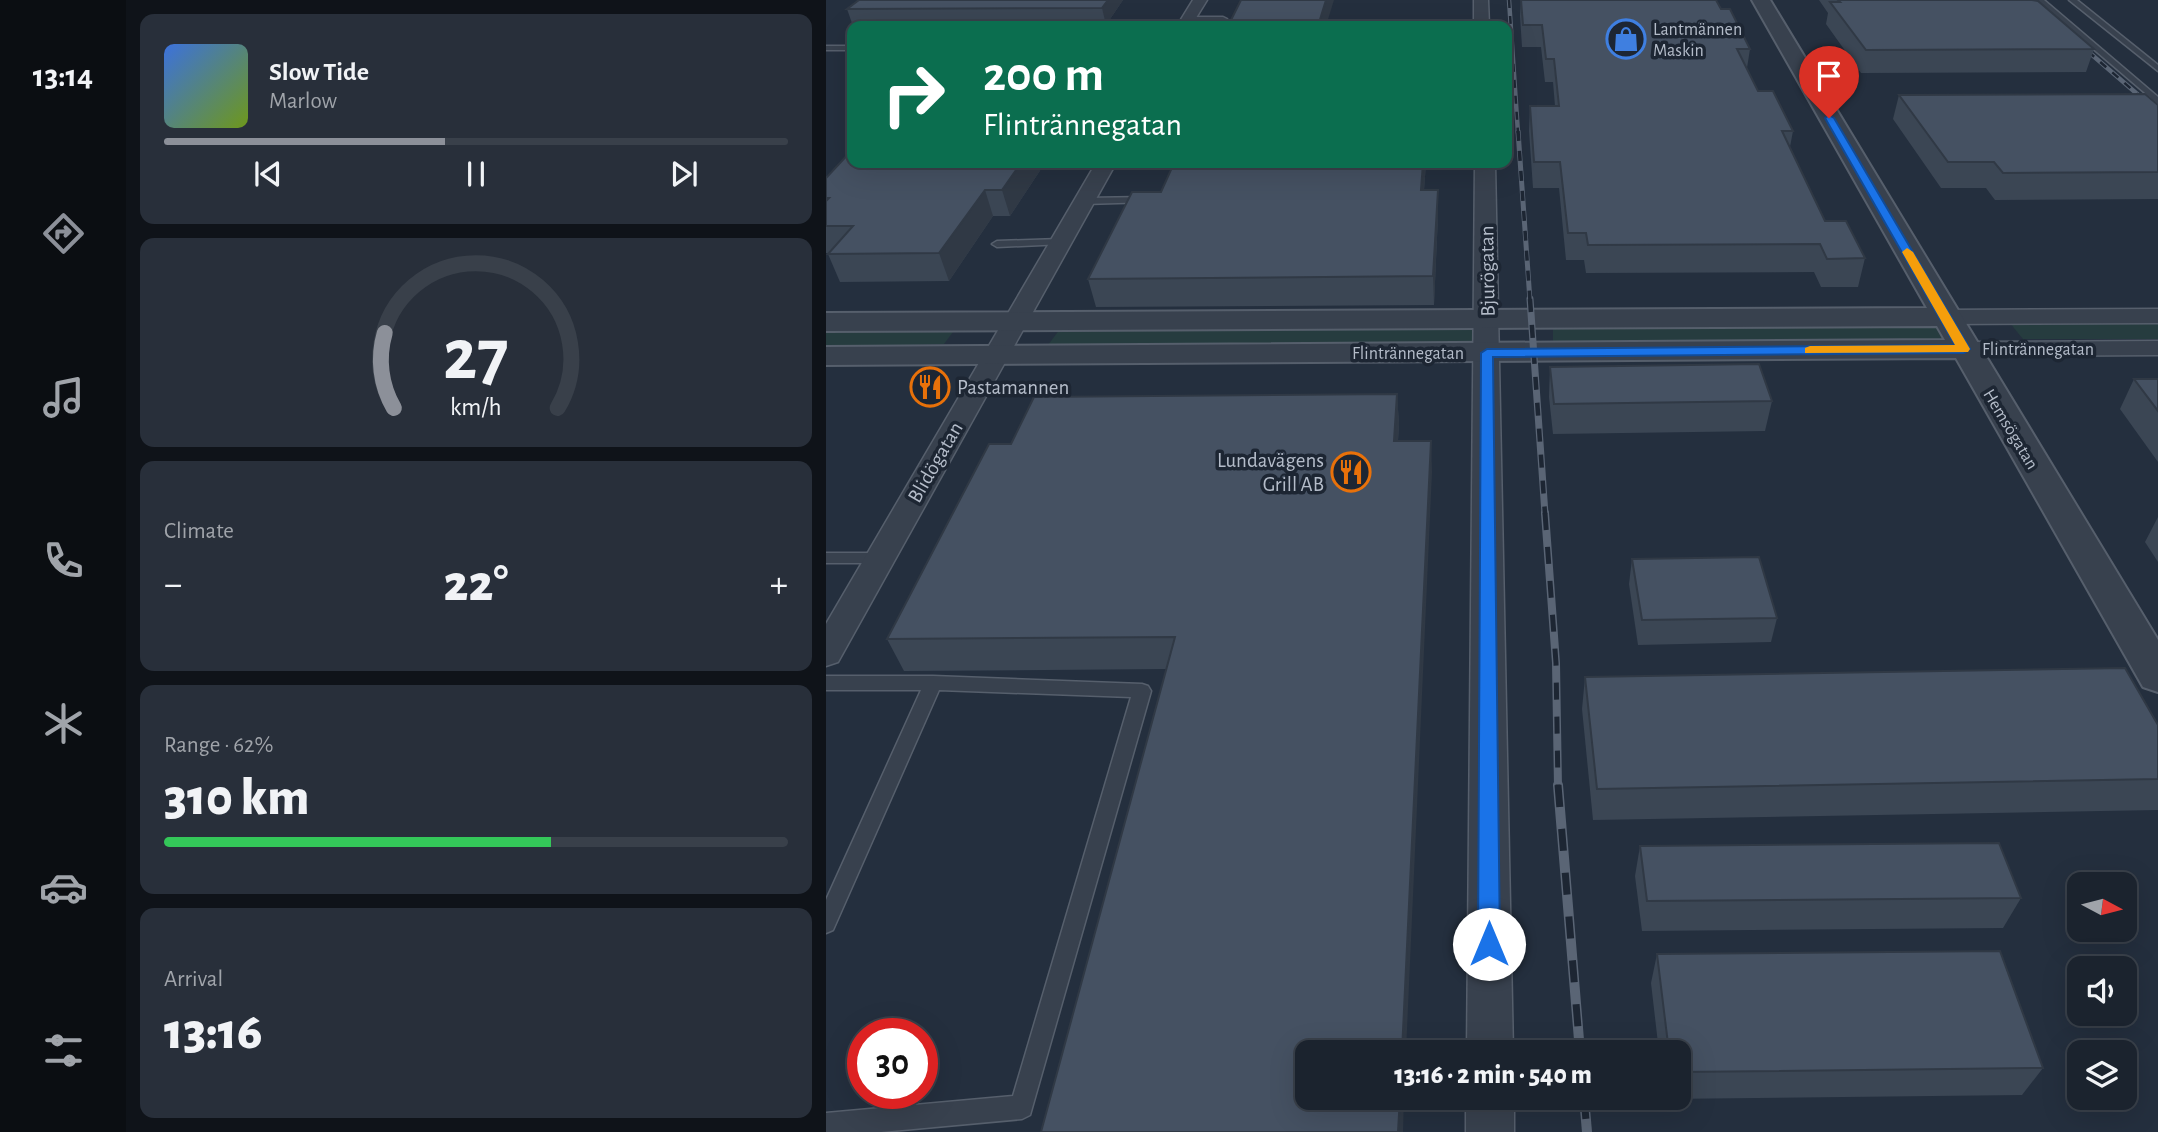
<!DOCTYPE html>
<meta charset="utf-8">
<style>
body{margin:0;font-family:"Alegreya Sans",sans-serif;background:#282f3a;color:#f1f3f6;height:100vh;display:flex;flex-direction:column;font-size:26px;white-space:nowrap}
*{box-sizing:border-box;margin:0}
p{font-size:23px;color:#a0a4aa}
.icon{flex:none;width:38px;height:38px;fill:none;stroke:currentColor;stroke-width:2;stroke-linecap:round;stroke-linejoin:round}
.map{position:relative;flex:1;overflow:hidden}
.details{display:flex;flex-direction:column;gap:14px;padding:14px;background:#0f1319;width:700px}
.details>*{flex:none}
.hud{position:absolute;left:21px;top:21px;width:665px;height:147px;border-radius:14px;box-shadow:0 7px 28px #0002,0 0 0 2px #39404a;background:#0b6e4f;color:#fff;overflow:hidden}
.needle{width:46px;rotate:97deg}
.fabs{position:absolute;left:1241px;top:872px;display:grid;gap:14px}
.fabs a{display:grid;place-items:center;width:70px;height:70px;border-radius:14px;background:#1b232e;box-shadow:0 7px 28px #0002,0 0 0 2px #39404a;font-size:35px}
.speed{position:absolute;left:21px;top:1018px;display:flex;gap:14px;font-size:35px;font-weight:700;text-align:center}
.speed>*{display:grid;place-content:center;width:91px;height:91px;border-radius:50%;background:#1b232e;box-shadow:0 7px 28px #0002,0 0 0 2px #39404a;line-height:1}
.speed .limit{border:10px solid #d22;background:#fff;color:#111}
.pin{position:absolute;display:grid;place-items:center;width:60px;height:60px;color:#fff;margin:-72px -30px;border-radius:50% 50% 50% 0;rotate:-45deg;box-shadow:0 0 7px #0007}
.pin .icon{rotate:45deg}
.me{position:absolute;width:77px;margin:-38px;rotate:0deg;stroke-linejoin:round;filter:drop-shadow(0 0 5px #0008)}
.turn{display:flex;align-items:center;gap:24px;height:147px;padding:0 21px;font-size:32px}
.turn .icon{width:91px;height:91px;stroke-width:2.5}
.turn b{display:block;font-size:49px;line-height:60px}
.big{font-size:52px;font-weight:800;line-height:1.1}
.details .widget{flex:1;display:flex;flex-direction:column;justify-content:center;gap:10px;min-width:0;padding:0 24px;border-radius:14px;background:#282f3a}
.details .dial{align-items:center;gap:0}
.dial svg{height:182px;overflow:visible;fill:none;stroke:#39404a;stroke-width:7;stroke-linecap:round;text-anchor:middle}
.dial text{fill:#f1f3f6;stroke:none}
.song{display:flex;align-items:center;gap:21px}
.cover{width:84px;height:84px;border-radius:10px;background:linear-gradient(135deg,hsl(220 70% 55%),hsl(80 70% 35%))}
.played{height:7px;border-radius:4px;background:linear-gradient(90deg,#8c9099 45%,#39404a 45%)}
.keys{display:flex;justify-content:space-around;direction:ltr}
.heat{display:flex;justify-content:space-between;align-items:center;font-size:38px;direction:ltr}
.charge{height:10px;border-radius:5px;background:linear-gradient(90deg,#34c759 62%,#39404a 0)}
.trip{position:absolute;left:469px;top:1040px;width:396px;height:70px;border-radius:14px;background:#1b232e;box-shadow:0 7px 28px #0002,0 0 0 2px #39404a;font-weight:800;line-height:70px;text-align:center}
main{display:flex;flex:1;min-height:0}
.tab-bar{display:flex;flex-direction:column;width:126px;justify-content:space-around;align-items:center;background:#0b0e12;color:#a0a4aa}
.tab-bar .icon{width:49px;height:49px}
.tab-bar .on{color:#8c9099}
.tab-bar b{font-size:32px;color:#f1f3f6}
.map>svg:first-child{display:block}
</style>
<main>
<nav class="tab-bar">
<b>13:14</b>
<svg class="icon on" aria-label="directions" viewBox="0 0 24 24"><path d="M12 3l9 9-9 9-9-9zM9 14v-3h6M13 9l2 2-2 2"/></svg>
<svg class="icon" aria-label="music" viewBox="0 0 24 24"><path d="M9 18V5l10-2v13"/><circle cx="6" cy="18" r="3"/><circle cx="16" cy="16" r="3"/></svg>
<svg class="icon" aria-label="phone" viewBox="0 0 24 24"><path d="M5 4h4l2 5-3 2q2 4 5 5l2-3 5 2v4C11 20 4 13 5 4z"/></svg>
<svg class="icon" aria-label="climate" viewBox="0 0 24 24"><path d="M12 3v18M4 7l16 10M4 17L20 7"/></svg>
<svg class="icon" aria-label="car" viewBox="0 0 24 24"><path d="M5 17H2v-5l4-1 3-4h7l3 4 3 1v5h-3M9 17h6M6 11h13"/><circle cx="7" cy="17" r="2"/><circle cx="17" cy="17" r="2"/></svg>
<svg class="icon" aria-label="filters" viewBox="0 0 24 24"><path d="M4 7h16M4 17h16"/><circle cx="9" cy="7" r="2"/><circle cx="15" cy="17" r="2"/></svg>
</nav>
<section class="details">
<div class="widget">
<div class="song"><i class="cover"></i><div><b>Slow Tide</b><p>Marlow</p></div></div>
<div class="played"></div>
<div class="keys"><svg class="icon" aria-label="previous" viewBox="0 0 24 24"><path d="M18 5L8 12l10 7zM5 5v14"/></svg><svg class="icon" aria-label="pause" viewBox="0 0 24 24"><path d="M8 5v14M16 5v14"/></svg><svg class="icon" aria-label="next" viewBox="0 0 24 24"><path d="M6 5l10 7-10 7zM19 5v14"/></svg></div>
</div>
<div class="widget dial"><svg viewBox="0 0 100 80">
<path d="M14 69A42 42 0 1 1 86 69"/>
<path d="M14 69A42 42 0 0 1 10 36" stroke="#8c9099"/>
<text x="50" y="56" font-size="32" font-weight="700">27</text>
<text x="50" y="72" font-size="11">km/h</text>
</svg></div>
<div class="widget"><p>Climate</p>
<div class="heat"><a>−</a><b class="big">22°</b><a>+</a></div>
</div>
<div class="widget"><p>Range · 62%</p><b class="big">310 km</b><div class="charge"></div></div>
<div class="widget"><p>Arrival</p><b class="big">13:16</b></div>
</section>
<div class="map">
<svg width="1332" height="1132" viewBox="0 0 1332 1132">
<rect width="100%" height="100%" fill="#242f3e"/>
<g fill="#263c3f">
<path d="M1332,321V339H1197L1183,322Z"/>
<path d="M1111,323L1121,342L727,345V326Z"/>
<path d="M652,325V346L219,349L234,329Z"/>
<path d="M0,328H130L118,344L0,348Z"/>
</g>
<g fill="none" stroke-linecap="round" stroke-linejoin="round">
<g stroke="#565f6c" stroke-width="3">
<g id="service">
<path d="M1210,0H1218L1332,97V104Z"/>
<path d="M1243,0H1251L1332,65V71Z"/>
<path d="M360,17H397L401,19L397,21H363Z"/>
<rect x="0" y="46" width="26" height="4"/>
<path d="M322,197L326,198V202L258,204L253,201L258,198Z"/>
<path d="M234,239L238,240V244L171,247L166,244L171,241Z"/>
<path d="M0,553H54L62,558L54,563H0Z"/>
<path d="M0,676H107L316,684L322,686L325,691L204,1115L196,1119L55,1132H0V1113L187,1096L305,697L113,690L7,930L0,933V900L95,690H0Z"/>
</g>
</g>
<g stroke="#565f6c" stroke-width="3">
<g id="minor">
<path d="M367,0H381L365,26H351Z"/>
<path d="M648,0H662L663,26H648Z"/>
<path d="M270,163H290L12,662L0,666V624Z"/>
<path d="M649,163H669L687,1052H641Z"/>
<path d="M1332,309V323L1119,324L1111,322L1107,317L1111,312L1119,310Z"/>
<path d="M1332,341V355L1138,356L1129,354L1126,349L1129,344L1138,342Z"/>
<rect x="640" y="1097" width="48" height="35"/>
</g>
</g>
<g stroke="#565f6c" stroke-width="4">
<path id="tertiary" d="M926,0H944L1332,640V692L1317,687L1130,358L0,365V347L1119,340L1111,326L0,331V313L1101,308Z"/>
</g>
<use href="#service" fill="#38414e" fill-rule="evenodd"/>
<use href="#minor" fill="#38414e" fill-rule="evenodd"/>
<use href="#tertiary" fill="#38414e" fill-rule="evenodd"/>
<g stroke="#5a6575" stroke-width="4.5">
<g id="rail-far4">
<path d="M683,0L692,133"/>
<path d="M1250,41L1332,112"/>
</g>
</g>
<g stroke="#5a6575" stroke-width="5">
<path id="rail-far3" d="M692,131L704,301"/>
</g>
<g stroke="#5a6575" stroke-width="7">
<path id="rail-far2" d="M704,299L719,514"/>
</g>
<g stroke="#5a6575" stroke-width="8">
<path id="rail-far1" d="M719,513L730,663L732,787"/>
</g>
<g stroke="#5a6575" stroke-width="10">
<g id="rail">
<path d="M732,785L754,1052"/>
<path d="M758,1097L761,1132"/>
</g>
</g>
<use href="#rail-far4" stroke="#1d2633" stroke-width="2.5" stroke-dasharray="8" stroke-linecap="butt"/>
<use href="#rail-far3" stroke="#1d2633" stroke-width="3.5" stroke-dasharray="10" stroke-linecap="butt"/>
<use href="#rail-far2" stroke="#1d2633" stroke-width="4.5" stroke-dasharray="13" stroke-linecap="butt"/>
<use href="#rail-far1" stroke="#1d2633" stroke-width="5" stroke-dasharray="17" stroke-linecap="butt"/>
<use href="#rail" stroke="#1d2633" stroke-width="7" stroke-dasharray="22" stroke-linecap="butt"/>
</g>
<g fill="#3b4654">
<path d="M33,0H297L280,25L27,26L21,9Z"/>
<path d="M695,0L895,9L924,49L921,68L932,91L967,131L964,147L999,221L1039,258L1032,287H995L988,272L760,273L758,260H740L733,188H707L703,131L704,106H729L727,82H719L715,47H696L694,16Z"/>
<path d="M993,0H1206L1268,49L1260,72L1035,73L1000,24L1002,13Z"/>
<path d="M1073,95L1332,105V199L1169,200L1160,188H1115L1067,119Z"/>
<path d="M219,163L184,216H167L123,281L14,282L2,254L4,253H0V178Z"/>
<path d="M600,163L598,190H612V216L608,305L270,307L262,279L335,192Z"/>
<path d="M724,367L946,401L939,431L727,434L723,397Z"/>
<path d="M1308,379H1332V462L1294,409Z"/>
<path d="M571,394L573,424L572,441L606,472L340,669L78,671L61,639L185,444Z"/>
<path d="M1332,517V562L1319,542Z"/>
<path d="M806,559L951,618L945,642L812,645L803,584Z"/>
<path d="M759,677L1332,725V810L767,820L756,709Z"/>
<path d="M814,846L1195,898L1177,928L816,931L809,876Z"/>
<path d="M831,954L1217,1068L1196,1095L839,1099V1097H852V1052H833L825,983Z"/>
</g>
<g fill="#303945">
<path d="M282,0H297L280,25L276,8Z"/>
<path d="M500,0H508L500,26H492Z"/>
<path d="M195,163H219L184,216L176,190Z"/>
<path d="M597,163H600L596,217L595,190Z"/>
<path d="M159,190L167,216L123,281L113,253Z"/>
<path d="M612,190V216L608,305L607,276Z"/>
<path d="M571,394L573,424L570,472L568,441Z"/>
<path d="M605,441L606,472L580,1052H576Z"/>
<path d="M574,1097H578L577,1132H572Z"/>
</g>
<g fill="#455162" stroke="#303945" stroke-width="2">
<path d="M33,0H282L276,8L21,9Z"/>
<path d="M415,0H500L492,26H402Z"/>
<path d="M695,0H890L895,9H904L924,49H911L932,91H947L967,131H956L999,221H1020L1039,258L1001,259L994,244L762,245L760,233H742L734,162H708L704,106H733L728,59H720L716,25H697Z"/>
<path d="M1012,0H1206L1212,1L1268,49L1040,50L1004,2H1014Z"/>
<path d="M1319,94L1332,105V172L1177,173L1168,162H1122L1073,95Z"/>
<path d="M26,150V163H195L176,190H159L113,253L2,254L27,226H0V201L3,198H0V178Z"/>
<path d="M348,163H597L595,190H612L607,276L262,279L306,192H335Z"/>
<path d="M933,364L946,401L728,404L724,367Z"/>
<path d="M1308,379H1332V411Z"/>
<path d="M571,394L568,441H605L576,1052H481V1097H574L572,1132H215L349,637L61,639L163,444H185L208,397Z"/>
<path d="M933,557L951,618L816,620L806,559Z"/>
<path d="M1299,668L1332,725V779L771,789L759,677Z"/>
<path d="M1173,843L1195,898L821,901L814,846Z"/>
<path d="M1174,951L1217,1068L852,1072V1052H843L831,954Z"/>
</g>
<path fill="#1a73e8" stroke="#114b97" stroke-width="2" d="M1003,115L1008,118L1144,349L1138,353L667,357L674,944L671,951L663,954L655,951L652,944L655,353L661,349L1129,345L999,118Z"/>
<path fill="#f59e0b" d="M1081,248L1087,252L1144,349L1142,352L979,353V348L984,346L1129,345L1076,252Z"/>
<defs>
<g id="shop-ring" transform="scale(2.0125)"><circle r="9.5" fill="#1d2633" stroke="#3f7fe0" stroke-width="1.5"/><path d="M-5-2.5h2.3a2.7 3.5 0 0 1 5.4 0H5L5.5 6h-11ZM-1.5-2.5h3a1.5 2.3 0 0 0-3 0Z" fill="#3f7fe0"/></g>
<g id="restaurant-ring" transform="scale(2.0125)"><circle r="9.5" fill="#1d2633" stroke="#e8710a" stroke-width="1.5"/><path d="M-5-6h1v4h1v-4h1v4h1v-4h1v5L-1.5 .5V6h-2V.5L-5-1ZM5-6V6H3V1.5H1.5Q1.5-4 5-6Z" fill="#e8710a"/></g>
</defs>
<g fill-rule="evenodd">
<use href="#shop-ring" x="800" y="39"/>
<use href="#restaurant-ring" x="104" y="387"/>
<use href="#restaurant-ring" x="525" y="472"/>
</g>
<g text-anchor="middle" stroke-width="7" stroke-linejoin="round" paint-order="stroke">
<g font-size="18" fill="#b4bcc9" stroke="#1d2633" text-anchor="start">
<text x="827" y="35">Lantmännen<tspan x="827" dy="21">Maskin</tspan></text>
</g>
<g font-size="18" fill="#b4bcc9" stroke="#1d2633">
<text x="1212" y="355">Flintrännegatan</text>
<text x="582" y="359">Flintrännegatan</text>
<text transform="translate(1185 429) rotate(59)" y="6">Hemsögatan</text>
</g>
<g font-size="21" fill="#b4bcc9" stroke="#1d2633">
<text transform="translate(661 271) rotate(-91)" y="7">Bjurögatan</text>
<text transform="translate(109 462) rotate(-60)" y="7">Blidögatan</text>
</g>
<g font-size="21" fill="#b4bcc9" stroke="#1d2633" text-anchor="start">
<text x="131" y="394">Pastamannen</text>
<text x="498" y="467" text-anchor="end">Lundavägens<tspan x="498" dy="24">Grill AB</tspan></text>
</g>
</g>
</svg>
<div class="fabs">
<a><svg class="needle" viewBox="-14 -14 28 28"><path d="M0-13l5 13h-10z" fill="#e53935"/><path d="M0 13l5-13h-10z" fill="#a0a4aa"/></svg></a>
<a><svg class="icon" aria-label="sound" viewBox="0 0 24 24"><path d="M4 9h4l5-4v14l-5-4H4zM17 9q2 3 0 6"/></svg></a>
<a><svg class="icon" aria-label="layers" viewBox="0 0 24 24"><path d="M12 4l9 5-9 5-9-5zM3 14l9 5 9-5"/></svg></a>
</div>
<div class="speed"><div class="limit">30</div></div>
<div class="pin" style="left:1003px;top:118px;background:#d93025"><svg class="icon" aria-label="arrive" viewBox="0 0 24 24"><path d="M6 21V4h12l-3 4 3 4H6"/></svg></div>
<svg class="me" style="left:663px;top:944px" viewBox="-20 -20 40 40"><circle r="19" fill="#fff"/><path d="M0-13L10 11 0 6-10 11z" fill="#1a73e8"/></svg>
<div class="trip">13:16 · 2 min · 540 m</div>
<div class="hud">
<div class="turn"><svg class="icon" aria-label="right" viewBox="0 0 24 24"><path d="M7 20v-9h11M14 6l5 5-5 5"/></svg><div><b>200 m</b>Flintrännegatan</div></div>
</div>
</div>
</main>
